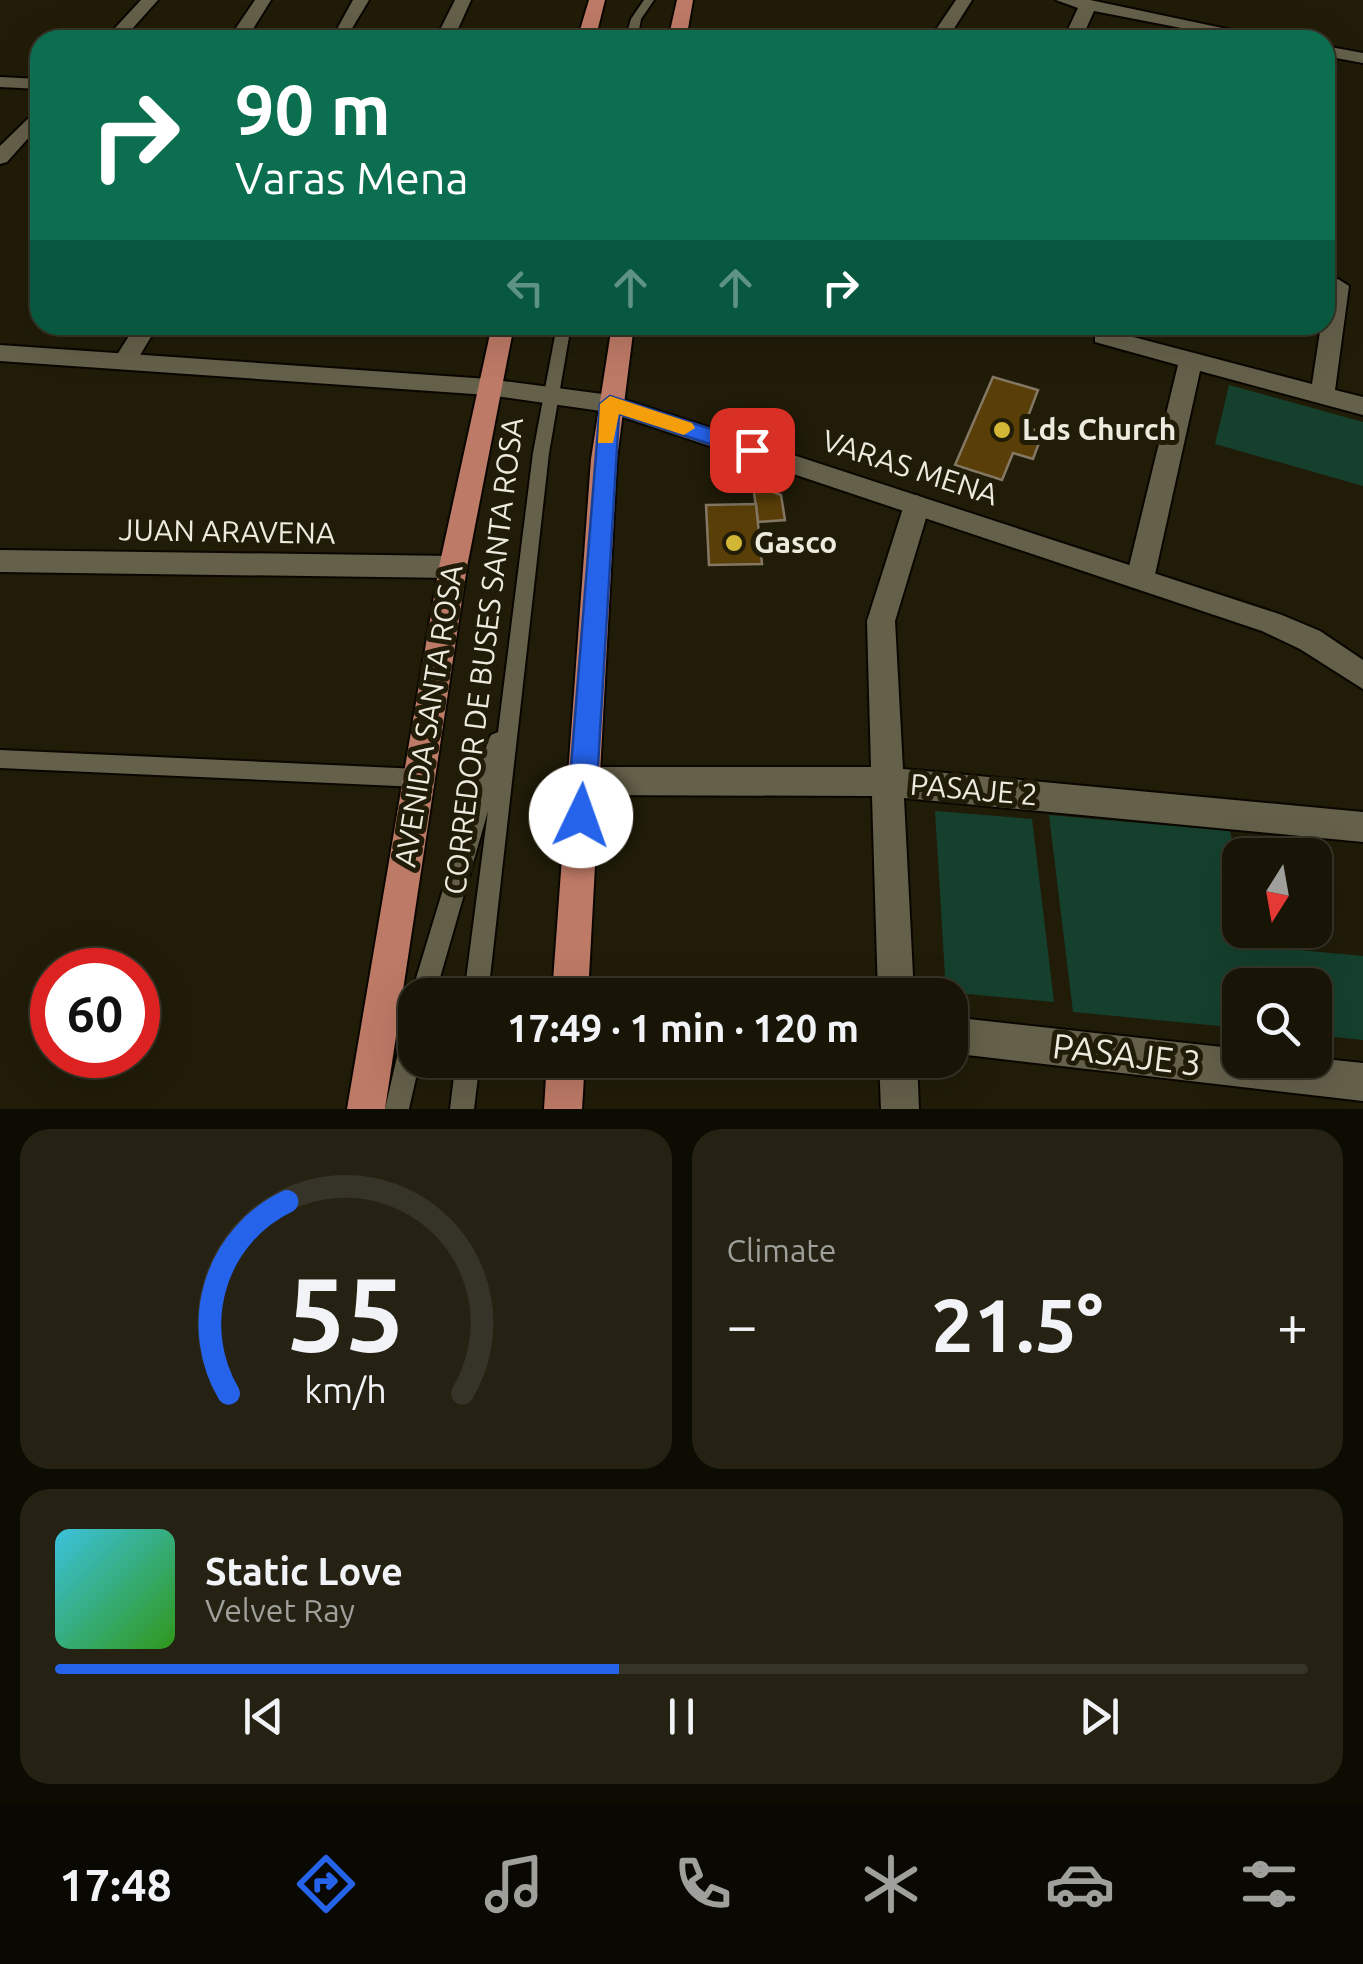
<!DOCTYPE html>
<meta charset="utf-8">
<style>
body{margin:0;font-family:Ubuntu,sans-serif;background:#252214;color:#f1f3f6;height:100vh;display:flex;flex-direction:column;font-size:38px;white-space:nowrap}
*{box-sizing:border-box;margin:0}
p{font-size:32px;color:#9f9f9b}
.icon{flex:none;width:55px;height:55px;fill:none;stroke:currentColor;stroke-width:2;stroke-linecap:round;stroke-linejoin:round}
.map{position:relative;height:1109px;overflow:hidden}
.side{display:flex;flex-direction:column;gap:20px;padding:20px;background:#0d0c03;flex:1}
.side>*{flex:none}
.top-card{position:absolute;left:30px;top:30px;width:1305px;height:305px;border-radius:30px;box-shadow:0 10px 40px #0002,0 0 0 2px #363428;background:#0b6e4f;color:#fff;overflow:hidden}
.needle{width:65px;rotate:191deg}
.tools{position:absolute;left:1222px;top:838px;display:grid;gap:20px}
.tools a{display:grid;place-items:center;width:110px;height:110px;border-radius:20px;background:#181506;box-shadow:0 10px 40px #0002,0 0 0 2px #363428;font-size:50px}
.speed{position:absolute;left:30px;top:948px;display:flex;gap:20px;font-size:50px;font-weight:700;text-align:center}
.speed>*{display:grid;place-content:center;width:130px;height:130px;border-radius:50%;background:#181506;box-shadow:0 10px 40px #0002,0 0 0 2px #363428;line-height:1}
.speed .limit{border:15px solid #d22;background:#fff;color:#111}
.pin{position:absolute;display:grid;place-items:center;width:85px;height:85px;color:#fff;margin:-42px;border-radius:20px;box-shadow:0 5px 15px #0006}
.me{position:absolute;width:110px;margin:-55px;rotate:3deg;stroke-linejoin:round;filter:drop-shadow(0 0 8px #0008)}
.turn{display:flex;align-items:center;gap:35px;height:210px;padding:0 40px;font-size:45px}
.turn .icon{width:130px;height:130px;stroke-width:2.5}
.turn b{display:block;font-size:70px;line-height:85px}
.lanes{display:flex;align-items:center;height:95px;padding:0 40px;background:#0003;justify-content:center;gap:50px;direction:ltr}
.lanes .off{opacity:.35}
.big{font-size:75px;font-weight:700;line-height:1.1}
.side .widget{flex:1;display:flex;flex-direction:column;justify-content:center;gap:15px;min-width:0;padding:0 35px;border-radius:30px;background:#252214}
.side .dial{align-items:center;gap:0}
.dial svg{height:260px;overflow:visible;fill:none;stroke:#363428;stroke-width:7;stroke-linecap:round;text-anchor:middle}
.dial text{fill:#f1f3f6;stroke:none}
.song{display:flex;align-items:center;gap:30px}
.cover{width:120px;height:120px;border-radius:15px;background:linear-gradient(135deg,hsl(190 70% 55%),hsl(110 70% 35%))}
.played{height:10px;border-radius:5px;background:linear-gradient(90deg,#2563eb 45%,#363428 45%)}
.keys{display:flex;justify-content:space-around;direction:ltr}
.heat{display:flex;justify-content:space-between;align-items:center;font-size:55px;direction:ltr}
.side .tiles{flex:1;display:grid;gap:20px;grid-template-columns:1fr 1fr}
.widget:last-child{grid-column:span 2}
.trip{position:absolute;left:398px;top:978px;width:570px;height:100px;border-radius:30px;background:#181506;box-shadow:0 10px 40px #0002,0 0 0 2px #363428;font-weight:700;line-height:100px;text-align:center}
.dock{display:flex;height:160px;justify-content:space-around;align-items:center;background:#0a0802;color:#9f9f9b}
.dock .icon{width:70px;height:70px}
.dock .on{color:#2563eb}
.dock b{font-size:45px;color:#f1f3f6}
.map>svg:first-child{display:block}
</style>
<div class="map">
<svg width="1363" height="1109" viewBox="0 0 1363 1109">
<rect width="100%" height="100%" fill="#201c08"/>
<g fill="#15402e">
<path d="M1229,385L1363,422V486L1215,444Z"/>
<path d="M935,811L1032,819L1054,1002L946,992Z"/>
<path d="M1049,815L1230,831L1240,874V930H1253L1257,946L1363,956V1040L1315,1035V985H1240V1028L1073,1012Z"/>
</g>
<g fill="#593e07" stroke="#847763" stroke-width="2.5">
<path d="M993,377L1038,390L1024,427L1043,432L1033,459L1013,453L1002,480L955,465Z"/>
<path d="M753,485L781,495L785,520L758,522Z"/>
<path d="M756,504L762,564L709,565L706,505Z"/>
</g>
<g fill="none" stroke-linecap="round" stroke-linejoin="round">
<g stroke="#0a0600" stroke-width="4">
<g id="service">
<path d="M644,0H654L641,19L637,40H625L631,19Z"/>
<path d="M557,325H571L549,453L488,995H464L488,811L435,995H415V1003L411,995L488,741L491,735L498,732L533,453Z"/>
<path d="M0,750L419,769L426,772L429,778L426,784L419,787L0,768Z"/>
<path d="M415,1019V1060H420L409,1109H385L403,1031L407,1023Z"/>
<path d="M456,1060H480L474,1109H450Z"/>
</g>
</g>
<g stroke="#0a0600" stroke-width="4">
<g id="minor">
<path d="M141,0H158L122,40H104Z"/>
<path d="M255,0H271L251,32H239L236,28Z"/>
<path d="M353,0H369L345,40H331Z"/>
<path d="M455,0H471L453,40H435Z"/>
<path d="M956,0H972L948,38H936L933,34Z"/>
<path d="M1056,0H1090L1279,40H1243L1094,11L1081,40H1063L1078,8Z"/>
<path d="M1325,46L1363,53V63L1325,56Z"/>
<path d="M0,77L40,79V89L0,87Z"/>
<path d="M40,107V125L7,162L0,164V146Z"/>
<path d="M1338,279L1349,286L1335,390L1363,397V415L1200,371L1154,579L1150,587H1130L1126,579L1178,365L1095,342V332L1103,329L1312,384L1321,325H1325L1327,286Z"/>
<path d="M136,325H158L133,367H117L113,361Z"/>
<path d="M917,495L930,505L895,621L903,769L1363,812V842L904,798L914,995H878L872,796L583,795L572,791L567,781L572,771L583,767H871L867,621L904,505Z"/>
<path d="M0,550L453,556L463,559L467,567L463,575L453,578L0,572Z"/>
<path d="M950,1017L1240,1049V1060L1315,1058L1363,1063V1101L950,1053Z"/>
<path d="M879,1060H917L919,1109H881Z"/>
</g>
</g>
<g stroke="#0a0600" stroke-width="4">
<path id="tertiary" d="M0,345L488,379L610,395L1282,615L1320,631L1363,660V689L1300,649L1262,631L608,412L488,395L0,361Z"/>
</g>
<g stroke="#0a0600" stroke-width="4">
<g id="primary">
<path d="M589,0H605L595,40H577Z"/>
<path d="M677,0H693L686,40H668Z"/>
<path d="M492,325H514L467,567L385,1109H347L439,567Z"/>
<path d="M612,325H634L617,459L588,995H552L591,459Z"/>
<path d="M547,1060H585L582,1109H544Z"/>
</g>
</g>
<use href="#service" fill="#65604a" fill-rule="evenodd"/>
<use href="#minor" fill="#65604a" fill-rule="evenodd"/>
<use href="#tertiary" fill="#65604a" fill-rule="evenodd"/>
<use href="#primary" fill="#bd7a66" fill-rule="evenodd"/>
</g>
<path fill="#2563eb" stroke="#184099" stroke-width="2.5" d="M610,396L760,445L763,450L752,458L619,414L595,816L591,825L581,829L571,825L567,816L600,404Z"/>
<path fill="#f59e0b" d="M610,396L692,423L695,428L684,435L619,414L613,443H598L600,404Z"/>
<g fill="#d2b736" stroke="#201c08" stroke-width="4">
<circle cx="1002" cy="430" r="10"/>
<circle cx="734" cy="543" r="10"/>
</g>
<g text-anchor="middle" stroke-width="10" stroke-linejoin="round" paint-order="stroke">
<g font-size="30" font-weight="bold" fill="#edeade" stroke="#201c08" text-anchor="start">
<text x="1022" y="440">Lds Church</text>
<text x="754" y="553">Gasco</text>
</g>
<g font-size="30" fill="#edeade" stroke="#201c08">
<text transform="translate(910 468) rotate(18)" y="10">VARAS MENA</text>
<text transform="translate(227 532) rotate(1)" y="10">JUAN ARAVENA</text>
<text transform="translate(484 656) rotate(-83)" y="10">CORREDOR DE BUSES SANTA ROSA</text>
<text transform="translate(429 716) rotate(-81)" y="10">AVENIDA SANTA ROSA</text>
<text transform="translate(974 790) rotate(5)" y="10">PASAJE 2</text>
</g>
<g font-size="35" fill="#edeade" stroke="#201c08">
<text transform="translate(1127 1055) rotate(7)" y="12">PASAJE 3</text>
</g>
</g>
</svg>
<div class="tools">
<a><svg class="needle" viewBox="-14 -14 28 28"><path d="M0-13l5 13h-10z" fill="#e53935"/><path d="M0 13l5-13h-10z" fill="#9f9f9b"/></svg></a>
<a><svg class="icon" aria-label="search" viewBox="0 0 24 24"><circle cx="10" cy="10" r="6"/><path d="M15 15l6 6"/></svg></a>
</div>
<div class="speed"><div class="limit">60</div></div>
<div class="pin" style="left:752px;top:450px;background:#d93025"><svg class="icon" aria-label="arrive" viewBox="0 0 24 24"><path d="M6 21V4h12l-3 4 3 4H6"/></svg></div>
<svg class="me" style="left:581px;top:816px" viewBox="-20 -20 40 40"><circle r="19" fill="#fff"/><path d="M0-13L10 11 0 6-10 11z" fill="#2563eb"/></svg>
<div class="trip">17:49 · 1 min · 120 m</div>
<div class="top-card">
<div class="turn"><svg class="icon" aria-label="right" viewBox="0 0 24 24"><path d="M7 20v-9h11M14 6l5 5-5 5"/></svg><div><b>90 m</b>Varas Mena</div></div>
<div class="lanes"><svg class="icon off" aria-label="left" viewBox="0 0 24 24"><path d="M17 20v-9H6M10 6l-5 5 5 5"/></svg><svg class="icon off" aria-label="ahead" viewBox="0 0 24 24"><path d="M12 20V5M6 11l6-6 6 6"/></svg><svg class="icon off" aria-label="ahead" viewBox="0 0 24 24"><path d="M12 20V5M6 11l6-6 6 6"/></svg><svg class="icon" aria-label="right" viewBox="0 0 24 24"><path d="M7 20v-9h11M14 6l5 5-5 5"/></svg></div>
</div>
</div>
<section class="side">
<div class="tiles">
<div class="widget dial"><svg viewBox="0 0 100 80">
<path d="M14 69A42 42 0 1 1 86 69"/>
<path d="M14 69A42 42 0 0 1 32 10" stroke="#2563eb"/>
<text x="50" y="56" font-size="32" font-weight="700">55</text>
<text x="50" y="72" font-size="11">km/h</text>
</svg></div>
<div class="widget"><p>Climate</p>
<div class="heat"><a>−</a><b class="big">21.5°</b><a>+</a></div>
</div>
<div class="widget">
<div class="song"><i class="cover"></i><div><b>Static Love</b><p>Velvet Ray</p></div></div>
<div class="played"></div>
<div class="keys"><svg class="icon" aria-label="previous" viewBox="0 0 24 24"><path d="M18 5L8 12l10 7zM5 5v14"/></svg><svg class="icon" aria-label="pause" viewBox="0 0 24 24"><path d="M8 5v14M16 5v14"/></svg><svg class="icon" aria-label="next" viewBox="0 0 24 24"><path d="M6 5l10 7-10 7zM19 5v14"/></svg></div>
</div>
</div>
</section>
<nav class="dock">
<b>17:48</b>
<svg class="icon on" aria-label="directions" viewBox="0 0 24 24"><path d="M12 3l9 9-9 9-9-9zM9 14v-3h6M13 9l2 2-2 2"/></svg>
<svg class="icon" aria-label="music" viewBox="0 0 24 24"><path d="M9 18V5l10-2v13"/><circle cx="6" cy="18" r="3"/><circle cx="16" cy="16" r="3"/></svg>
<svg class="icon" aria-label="phone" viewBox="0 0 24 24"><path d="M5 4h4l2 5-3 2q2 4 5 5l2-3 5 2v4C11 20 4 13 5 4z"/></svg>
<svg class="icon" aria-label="climate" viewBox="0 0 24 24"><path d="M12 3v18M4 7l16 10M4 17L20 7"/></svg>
<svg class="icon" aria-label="car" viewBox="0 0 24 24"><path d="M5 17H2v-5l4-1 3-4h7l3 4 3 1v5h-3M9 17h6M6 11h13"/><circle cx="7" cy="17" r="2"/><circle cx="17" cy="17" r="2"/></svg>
<svg class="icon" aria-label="filters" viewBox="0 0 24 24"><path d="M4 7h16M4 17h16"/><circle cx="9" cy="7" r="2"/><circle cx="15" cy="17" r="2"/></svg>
</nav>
